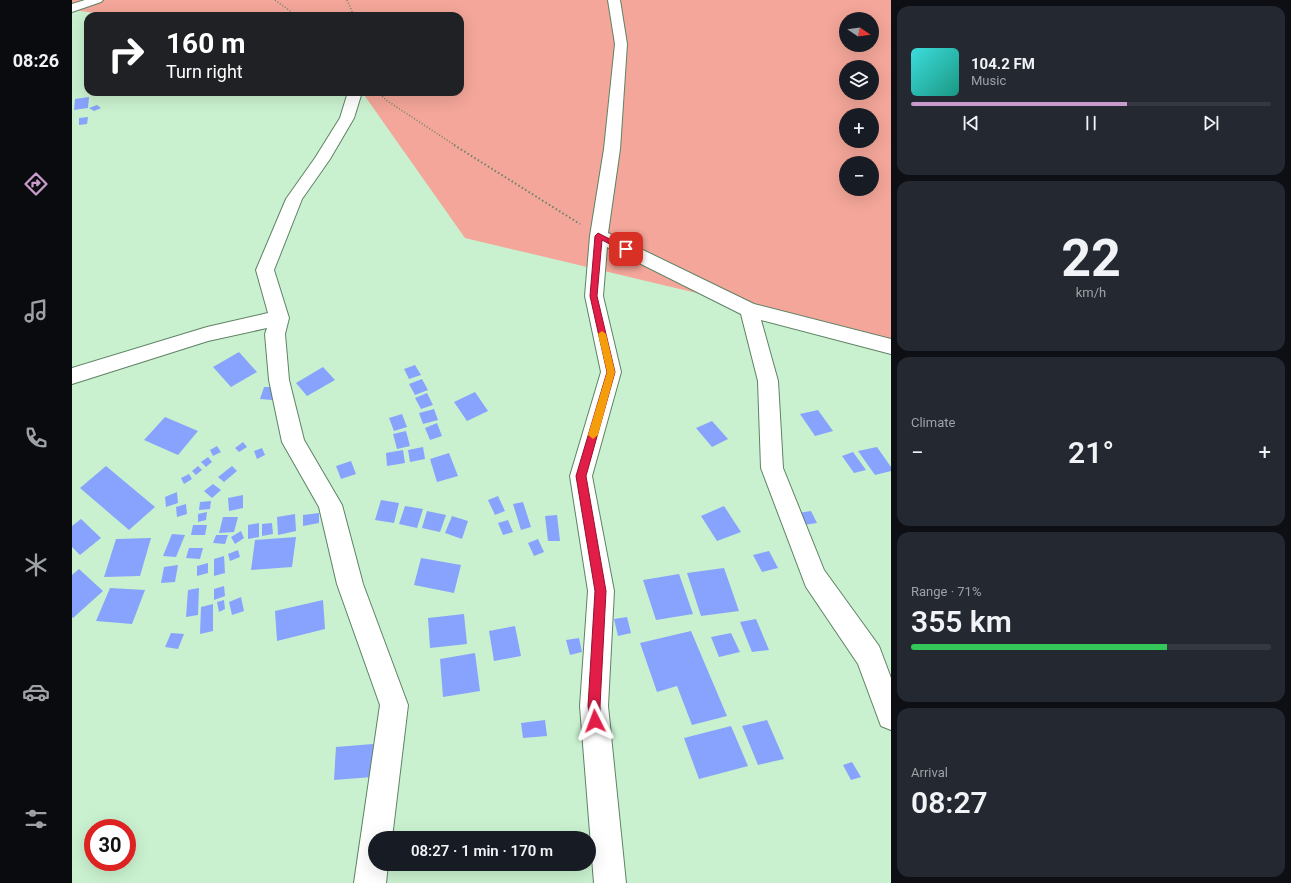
<!DOCTYPE html>
<meta charset="utf-8">
<style>
body{margin:0;font-family:Roboto,sans-serif;background:#242831;color:#f1f3f6;height:100vh;display:flex;flex-direction:column;font-size:15px;white-space:nowrap}
*{box-sizing:border-box;margin:0}
p{font-size:13px;color:#9ea1a6}
.icon{flex:none;width:22px;height:22px;fill:none;stroke:currentColor;stroke-width:2;stroke-linecap:round;stroke-linejoin:round}
.map{position:relative;flex:1;overflow:hidden}
.side{display:flex;flex-direction:column;gap:6px;padding:6px;background:#0d0f14;width:400px}
.side>*{flex:none}
.guide{position:absolute;left:12px;top:12px;width:380px;height:84px;border-radius:12px;box-shadow:0 4px 16px #0002;background:#202124;color:#fff;overflow:hidden}
.needle{width:26px;rotate:103deg}
.tools{position:absolute;left:767px;top:12px;display:grid;gap:8px}
.tools a{display:grid;place-items:center;width:40px;height:40px;border-radius:50%;background:#171b24;box-shadow:0 4px 16px #0002;font-size:20px}
.speed{position:absolute;left:12px;top:819px;display:flex;gap:8px;font-size:20px;font-weight:700;text-align:center}
.speed>*{display:grid;place-content:center;width:52px;height:52px;border-radius:50%;background:#171b24;box-shadow:0 4px 16px #0002;line-height:1}
.speed .limit{border:6px solid #d22;background:#fff;color:#111}
.pin{position:absolute;display:grid;place-items:center;width:34px;height:34px;color:#fff;margin:-17px;border-radius:8px;box-shadow:0 2px 6px #0006}
.me{position:absolute;width:44px;margin:-22px;rotate:357deg;stroke-linejoin:round;filter:drop-shadow(0 0 3px #0008)}
.turn{display:flex;align-items:center;gap:14px;height:84px;padding:0 16px;font-size:18px}
.turn .icon{width:52px;height:52px;stroke-width:2.5}
.turn b{display:block;font-size:28px;line-height:34px}
.big{font-size:30px;font-weight:600;line-height:1.1}
.side .card{flex:1;display:flex;flex-direction:column;justify-content:center;gap:6px;min-width:0;padding:0 14px;border-radius:12px;background:#242831}
.side .dial{align-items:center;gap:0}
.dial b{font-size:52px;line-height:1}
.song{display:flex;align-items:center;gap:12px}
.cover{width:48px;height:48px;border-radius:6px;background:linear-gradient(135deg,hsl(180 70% 55%),hsl(170 70% 35%))}
.played{height:4px;border-radius:2px;background:linear-gradient(90deg,#c99bca 60%,#363941 60%)}
.keys{display:flex;justify-content:space-around;direction:ltr}
.heat{display:flex;justify-content:space-between;align-items:center;font-size:22px;direction:ltr}
.charge{height:6px;border-radius:3px;background:linear-gradient(90deg,#34c759 71%,#363941 0)}
.trip{position:absolute;left:296px;top:831px;width:228px;height:40px;border-radius:20px;background:#171b24;box-shadow:0 4px 16px #0002;font-weight:600;line-height:40px;text-align:center}
main{display:flex;flex:1;min-height:0}
.tabs{display:flex;flex-direction:column;width:72px;justify-content:space-around;align-items:center;background:#090b0e;color:#9ea1a6}
.tabs .icon{width:28px;height:28px}
.tabs .current{color:#c99bca}
.tabs b{font-size:18px;color:#f1f3f6}
.map>svg:first-child{display:block}
</style>
<main>
<nav class="tabs">
<b>08:26</b>
<svg class="icon current" aria-label="directions" viewBox="0 0 24 24"><path d="M12 3l9 9-9 9-9-9zM9 14v-3h6M13 9l2 2-2 2"/></svg>
<svg class="icon" aria-label="music" viewBox="0 0 24 24"><path d="M9 18V5l10-2v13"/><circle cx="6" cy="18" r="3"/><circle cx="16" cy="16" r="3"/></svg>
<svg class="icon" aria-label="phone" viewBox="0 0 24 24"><path d="M5 4h4l2 5-3 2q2 4 5 5l2-3 5 2v4C11 20 4 13 5 4z"/></svg>
<svg class="icon" aria-label="climate" viewBox="0 0 24 24"><path d="M12 3v18M4 7l16 10M4 17L20 7"/></svg>
<svg class="icon" aria-label="car" viewBox="0 0 24 24"><path d="M5 17H2v-5l4-1 3-4h7l3 4 3 1v5h-3M9 17h6M6 11h13"/><circle cx="7" cy="17" r="2"/><circle cx="17" cy="17" r="2"/></svg>
<svg class="icon" aria-label="filters" viewBox="0 0 24 24"><path d="M4 7h16M4 17h16"/><circle cx="9" cy="7" r="2"/><circle cx="15" cy="17" r="2"/></svg>
</nav>
<div class="map">
<svg width="819" height="883" viewBox="0 0 819 883">
<rect width="100%" height="100%" fill="#c9f1cf"/>
<path fill="#f3a699" fill-rule="evenodd" d="M0,0H819V339L393,238L290,92H388V16H47L0,10ZM774,19H800V45H774ZM774,67H800V93H774ZM774,115H800V141H774ZM774,163H800V189H774Z"/>
<g fill="#87a3fd">
<path d="M17,97L16,108L2,110L3,99Z"/>
<path d="M25,105L29,108L22,111L17,108Z"/>
<path d="M16,117L15,124L7,125V118Z"/>
<path d="M167,352L185,372L159,387L141,367Z"/>
<path d="M343,365L349,375L337,379L332,369Z"/>
<path d="M251,367L263,380L235,396L224,383Z"/>
<path d="M350,379L356,390L343,395L337,384Z"/>
<path d="M192,387H204L200,400L188,399Z"/>
<path d="M403,392L416,411L395,421L382,402Z"/>
<path d="M355,393L361,405L349,409L343,398Z"/>
<path d="M362,409L366,420L351,424L347,413Z"/>
<path d="M746,410L761,431L743,436L728,414Z"/>
<path d="M330,414L335,427L322,431L317,418Z"/>
<path d="M93,417L126,431L106,455L72,440Z"/>
<path d="M640,421L656,439L640,447L624,428Z"/>
<path d="M365,423L370,436L358,440L353,428Z"/>
<path d="M334,431L338,446L325,449L321,434Z"/>
<path d="M171,442L175,447L167,452L163,448Z"/>
<path d="M145,446L149,452L141,456L138,450Z"/>
<path d="M351,447L353,459L338,462L336,450Z"/>
<path d="M805,447L819,467V471L803,475L786,451Z"/>
<path d="M190,448L193,455L185,459L182,451Z"/>
<path d="M331,450L333,463L315,466L314,453Z"/>
<path d="M781,452L794,470L782,473L770,456Z"/>
<path d="M377,453L386,476L365,482L358,459Z"/>
<path d="M136,457L140,462L134,467L129,462Z"/>
<path d="M279,461L284,474L269,479L264,466Z"/>
<path d="M34,466L83,507L57,530L8,488Z"/>
<path d="M126,466L130,470L124,475L120,471Z"/>
<path d="M160,466L165,471L152,482L146,477Z"/>
<path d="M117,474L120,479L112,484L109,478Z"/>
<path d="M141,484L149,490L140,498L132,491Z"/>
<path d="M105,492L106,503L94,507L93,497Z"/>
<path d="M171,495V508L157,511L156,498Z"/>
<path d="M426,496L433,511L423,515L416,500Z"/>
<path d="M309,500L327,503L322,523L303,520Z"/>
<path d="M139,501L138,509L127,510L128,502Z"/>
<path d="M451,502L459,527L449,530L441,504Z"/>
<path d="M114,504L115,514L105,517L104,507Z"/>
<path d="M333,506L351,509L345,528L327,524Z"/>
<path d="M652,506L669,532L645,541L629,516Z"/>
<path d="M355,511L374,515L368,532L350,528Z"/>
<path d="M739,511L745,523L732,525L726,513Z"/>
<path d="M135,512L134,520L126,522V514Z"/>
<path d="M247,513V523L231,526V515Z"/>
<path d="M223,514L224,531L206,535L205,517Z"/>
<path d="M485,515L488,541H476L473,516Z"/>
<path d="M380,516L396,521L390,539L373,533Z"/>
<path d="M151,517H166L162,532L147,533Z"/>
<path d="M9,519L29,538L8,555L0,547V526Z"/>
<path d="M436,520L441,532L431,535L426,523Z"/>
<path d="M187,523V537L176,539V525Z"/>
<path d="M200,523L201,534L190,536V524Z"/>
<path d="M121,525H135L133,535H119Z"/>
<path d="M169,531L172,538L163,544L159,537Z"/>
<path d="M100,534L113,535L104,557L91,556Z"/>
<path d="M144,535H156L153,544L141,543Z"/>
<path d="M224,537L220,567L179,570L183,540Z"/>
<path d="M79,538L68,576L32,577L44,539Z"/>
<path d="M466,539L472,552L462,556L456,543Z"/>
<path d="M117,548H131L128,559L114,558Z"/>
<path d="M166,550L168,557L158,561L156,554Z"/>
<path d="M697,551L706,568L690,572L681,555Z"/>
<path d="M152,556L153,573L142,576V559Z"/>
<path d="M349,558L389,565L382,593L342,585Z"/>
<path d="M136,563V573L125,576V566Z"/>
<path d="M106,565L103,582L89,583L92,567Z"/>
<path d="M652,568L667,611L629,616L615,573Z"/>
<path d="M7,569L31,591L1,618L0,617V575Z"/>
<path d="M607,574L621,614L584,620L571,580Z"/>
<path d="M152,586L153,596L142,600V589Z"/>
<path d="M38,588L73,590L60,624L24,621Z"/>
<path d="M127,588L126,615L114,617L116,590Z"/>
<path d="M169,597L172,611L160,615L157,602Z"/>
<path d="M152,600L153,609L147,612L145,602Z"/>
<path d="M251,600L253,629L205,641L203,611Z"/>
<path d="M141,604V631L128,634L129,607Z"/>
<path d="M392,614L395,644L358,648L356,618Z"/>
<path d="M555,617L559,633L546,636L542,619Z"/>
<path d="M684,619L697,650L680,652L668,622Z"/>
<path d="M443,626L449,656L422,661L417,631Z"/>
<path d="M619,631L655,716L620,725L605,686L585,692L568,643Z"/>
<path d="M99,633L112,634L106,649L93,647Z"/>
<path d="M659,633L668,652L647,657L639,637Z"/>
<path d="M507,638L510,652L498,655L494,640Z"/>
<path d="M403,653L408,691L371,697L368,659Z"/>
<path d="M473,720L475,736L451,738L449,723Z"/>
<path d="M695,720L712,759L686,765L670,726Z"/>
<path d="M659,726L676,766L627,779L612,738Z"/>
<path d="M301,744L300,777L262,780L264,747Z"/>
<path d="M780,762L789,777L779,780L771,765Z"/>
</g>
<g fill="none" stroke-linecap="round" stroke-linejoin="round">
<g stroke="#5e8264" stroke-width="2">
<g id="minor">
<path d="M13,0H31L29,2L0,12V4Z"/>
<path d="M536,0H548L555,44L548,149L536,233L682,304L819,339V354L689,320L706,381L711,468L752,570L807,646L819,678V730L809,726L786,664L734,587L689,468L686,381L669,314L535,247L531,296L549,372L520,476L542,591L536,706L554,883H522L508,706L516,591L498,476L529,372L513,296L518,236L532,149L543,44Z"/>
<path d="M276,92H290L282,118L258,159L230,199L202,270L217,318L213,334L217,380L232,440L270,505L291,584L336,705L320,838H303V864H316L314,883H282L308,705L265,584L247,507L210,442L197,380L193,334L195,328L136,341L0,384V368L135,327L196,313L184,270L214,199L243,158L268,118Z"/>
</g>
</g>
<g stroke="#68836c" stroke-width="1.5" stroke-dasharray="1 2" stroke-linecap="butt">
<path d="M203,0L225,16"/>
<path d="M275,0L282,16"/>
<path d="M306,92L314,100L384,146"/>
</g>
<path stroke="#68836c" stroke-width="2" stroke-dasharray="1.5 2.5" stroke-linecap="butt" d="M382,145L508,224"/>
<use href="#minor" fill="#fff" fill-rule="evenodd"/>
</g>
<path fill="#e11d48" stroke="#92132f" d="M526,233L557,249L554,252L551,251L530,240L525,296L543,372L514,476L534,591L528,706L529,721L527,725L523,727L519,725L516,706L523,591L504,476L535,372L518,296L523,236Z"/>
<path fill="#f59e0b" d="M530,331L534,334L543,372L526,435L521,439L516,435L535,372L526,334Z"/>
</svg>
<div class="tools">
<a><svg class="needle" viewBox="-14 -14 28 28"><path d="M0-13l5 13h-10z" fill="#e53935"/><path d="M0 13l5-13h-10z" fill="#9ea1a6"/></svg></a>
<a><svg class="icon" aria-label="layers" viewBox="0 0 24 24"><path d="M12 4l9 5-9 5-9-5zM3 14l9 5 9-5"/></svg></a>
<a>+</a>
<a>−</a>
</div>
<div class="speed"><div class="limit">30</div></div>
<div class="pin" style="left:554px;top:249px;background:#d93025"><svg class="icon" aria-label="arrive" viewBox="0 0 24 24"><path d="M6 21V4h12l-3 4 3 4H6"/></svg></div>
<svg class="me" style="left:523px;top:721px" viewBox="-20 -20 40 40"><path d="M0-17L14 15 0 8-14 15z" fill="#e11d48" stroke="#fff" stroke-width="4"/></svg>
<div class="trip">08:27 · 1 min · 170 m</div>
<div class="guide">
<div class="turn"><svg class="icon" aria-label="right" viewBox="0 0 24 24"><path d="M7 20v-9h11M14 6l5 5-5 5"/></svg><div><b>160 m</b>Turn right</div></div>
</div>
</div>
<section class="side">
<div class="card">
<div class="song"><i class="cover"></i><div><b>104.2 FM</b><p>Music</p></div></div>
<div class="played"></div>
<div class="keys"><svg class="icon" aria-label="previous" viewBox="0 0 24 24"><path d="M18 5L8 12l10 7zM5 5v14"/></svg><svg class="icon" aria-label="pause" viewBox="0 0 24 24"><path d="M8 5v14M16 5v14"/></svg><svg class="icon" aria-label="next" viewBox="0 0 24 24"><path d="M6 5l10 7-10 7zM19 5v14"/></svg></div>
</div>
<div class="card dial"><b>22</b><p>km/h</p></div>
<div class="card"><p>Climate</p>
<div class="heat"><a>−</a><b class="big">21°</b><a>+</a></div>
</div>
<div class="card"><p>Range · 71%</p><b class="big">355 km</b><div class="charge"></div></div>
<div class="card"><p>Arrival</p><b class="big">08:27</b></div>
</section>
</main>
